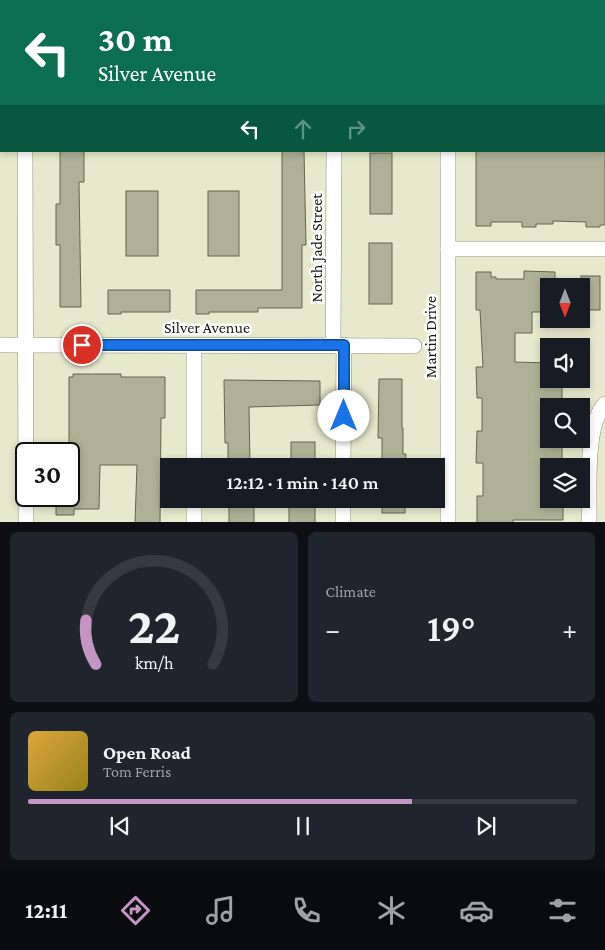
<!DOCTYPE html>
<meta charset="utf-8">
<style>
body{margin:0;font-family:"Crimson Pro",serif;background:#20242c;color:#f1f3f6;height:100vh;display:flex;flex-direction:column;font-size:19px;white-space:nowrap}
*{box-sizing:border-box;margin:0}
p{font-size:16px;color:#9ea1a6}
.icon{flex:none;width:28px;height:28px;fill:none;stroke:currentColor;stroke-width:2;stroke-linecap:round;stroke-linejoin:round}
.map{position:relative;height:522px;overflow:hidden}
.panel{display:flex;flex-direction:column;gap:10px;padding:10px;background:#0d0f14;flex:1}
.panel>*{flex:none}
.hud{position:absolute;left:0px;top:0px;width:605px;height:152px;box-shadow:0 2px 8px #0003;background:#0b6e4f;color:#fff;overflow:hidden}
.needle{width:32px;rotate:180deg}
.buttons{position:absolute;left:540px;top:278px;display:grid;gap:10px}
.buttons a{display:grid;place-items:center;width:50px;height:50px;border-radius:0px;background:#171b24;box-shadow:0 2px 8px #0003;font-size:25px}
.speed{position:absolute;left:15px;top:442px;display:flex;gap:10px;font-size:25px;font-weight:700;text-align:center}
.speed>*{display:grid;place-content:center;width:65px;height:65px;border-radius:50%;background:#171b24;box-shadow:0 2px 8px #0003;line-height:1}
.speed .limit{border:2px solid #111;border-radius:8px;background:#fff;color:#111}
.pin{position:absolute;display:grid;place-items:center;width:42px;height:42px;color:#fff;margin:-21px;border:2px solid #fff;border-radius:50%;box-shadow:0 1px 5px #0007}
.me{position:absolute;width:55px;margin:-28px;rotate:0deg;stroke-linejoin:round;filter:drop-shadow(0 0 4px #0008)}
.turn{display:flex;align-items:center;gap:18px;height:105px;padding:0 15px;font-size:22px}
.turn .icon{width:65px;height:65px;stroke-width:2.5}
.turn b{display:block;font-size:35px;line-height:42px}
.lanes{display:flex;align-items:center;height:48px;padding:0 15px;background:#0003;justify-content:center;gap:25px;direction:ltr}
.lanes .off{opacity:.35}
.big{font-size:38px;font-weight:600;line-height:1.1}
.panel .tile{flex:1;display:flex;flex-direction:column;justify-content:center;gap:8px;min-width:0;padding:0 18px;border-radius:8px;background:#20242c}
.panel .dial{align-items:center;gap:0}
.dial svg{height:130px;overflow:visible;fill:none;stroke:#363941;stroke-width:7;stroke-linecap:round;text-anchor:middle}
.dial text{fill:#f1f3f6;stroke:none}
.song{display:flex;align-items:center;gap:15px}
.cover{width:60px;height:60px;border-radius:8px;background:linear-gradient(135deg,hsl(40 70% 55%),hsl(50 70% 35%))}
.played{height:5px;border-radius:2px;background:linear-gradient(90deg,#c494c3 70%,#363941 70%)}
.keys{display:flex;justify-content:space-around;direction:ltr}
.heat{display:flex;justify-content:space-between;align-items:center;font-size:28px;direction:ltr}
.panel .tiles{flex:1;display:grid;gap:10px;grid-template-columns:1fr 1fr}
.tile:last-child{grid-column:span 2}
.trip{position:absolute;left:160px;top:458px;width:285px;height:50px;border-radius:0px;background:#171b24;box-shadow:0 2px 8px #0003;font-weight:600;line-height:50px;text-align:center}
.tab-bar{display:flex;height:80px;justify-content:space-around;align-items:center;background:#090b0e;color:#9ea1a6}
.tab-bar .icon{width:35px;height:35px}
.tab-bar .current{color:#c494c3}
.tab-bar b{font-size:22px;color:#f1f3f6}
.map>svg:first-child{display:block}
</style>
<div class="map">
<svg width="605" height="523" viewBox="0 0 605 523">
<rect width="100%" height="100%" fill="#e6e9cc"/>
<g fill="#aeb196" stroke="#64664d">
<path d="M60,151H84V182H79L81,307H60V245H56V204H60Z"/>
<path d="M282,151H304L306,245H302V308H258V312H209V314H196V290H282Z"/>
<path d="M476,151H605V225H600V227H586V222L553,221V224H536V227H522V222H491V226H476Z"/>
<rect x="370" y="153" width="22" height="61"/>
<rect x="126" y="191" width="32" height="65"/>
<rect x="208" y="191" width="31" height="65"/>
<rect x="369" y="243" width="23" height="61"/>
<path d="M524,271L555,272V286H549V312H532V333H515V362L549,363V379H562V406H549V439H562V466H549V499H563V520H513V523H477V496H483V463H476L477,431H482V398H477L476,367H483L480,310H476V272H491V277H496V279H524Z"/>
<rect x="581" y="276" width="19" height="34"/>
<path d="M108,290H170V312H121V314H108Z"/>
<path d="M73,374H121V377H165V418H161L160,523H135L137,465H100L99,509H74V515H56V497H69V377H73Z"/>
<path d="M379,379H402V428H403V454H406L405,466H382V438H378Z"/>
<path d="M224,380L320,381V405L249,407L250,466H228V443H225Z"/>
<rect x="291" y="442" width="24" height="24"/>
<rect x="229" y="499" width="25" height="24"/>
<rect x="289" y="499" width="26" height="24"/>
<rect x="382" y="499" width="23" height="14"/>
</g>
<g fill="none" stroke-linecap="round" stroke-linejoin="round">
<g stroke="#8a8c72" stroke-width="12">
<path id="pedestrian" d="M179,1V0"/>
</g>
<g stroke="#8a8c72" stroke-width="16">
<g id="minor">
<path d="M25,1V0"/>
<path d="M448,1V0"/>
<path d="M604,113H605"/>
<path d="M25,151L26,523"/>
<path d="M448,249H605"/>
<path d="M0,345L414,346"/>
<path d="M333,345L334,151"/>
<path d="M194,466V345"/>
<path d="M343,466L344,345"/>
<path d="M194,523V499"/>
<path d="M343,523V499"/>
<path d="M448,523V151"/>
<path d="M589,523C590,492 584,426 605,404"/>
</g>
</g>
<use href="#pedestrian" stroke="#fff" stroke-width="11"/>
<use href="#minor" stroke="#fff" stroke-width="15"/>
</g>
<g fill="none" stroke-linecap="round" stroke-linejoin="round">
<g stroke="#114b97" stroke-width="12">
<path id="route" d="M82,345H344V416"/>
</g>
<use href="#route" stroke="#1a73e8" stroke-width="9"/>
</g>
<g text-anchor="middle" stroke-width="5" stroke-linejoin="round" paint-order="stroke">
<g font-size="16" fill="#18190f" stroke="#fff">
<text transform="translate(316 248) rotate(-90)" y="6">North Jade Street</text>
<text x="207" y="333">Silver Avenue</text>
<text transform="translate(430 337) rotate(-90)" y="6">Martin Drive</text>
</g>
</g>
</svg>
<div class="buttons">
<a><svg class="needle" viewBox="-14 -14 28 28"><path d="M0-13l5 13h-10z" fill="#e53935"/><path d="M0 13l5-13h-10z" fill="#9ea1a6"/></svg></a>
<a><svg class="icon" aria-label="sound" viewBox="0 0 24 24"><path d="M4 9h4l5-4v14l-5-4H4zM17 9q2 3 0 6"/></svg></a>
<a><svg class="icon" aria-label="search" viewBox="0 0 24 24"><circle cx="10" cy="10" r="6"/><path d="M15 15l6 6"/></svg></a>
<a><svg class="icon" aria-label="layers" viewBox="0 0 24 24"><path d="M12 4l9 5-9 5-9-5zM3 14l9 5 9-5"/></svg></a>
</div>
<div class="speed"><div class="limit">30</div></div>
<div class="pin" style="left:82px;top:345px;background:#d93025"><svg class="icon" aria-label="arrive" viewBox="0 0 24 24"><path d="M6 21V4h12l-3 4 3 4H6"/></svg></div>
<svg class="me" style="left:344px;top:416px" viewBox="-20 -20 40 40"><circle r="19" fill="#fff"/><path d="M0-13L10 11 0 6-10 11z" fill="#1a73e8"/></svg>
<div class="trip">12:12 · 1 min · 140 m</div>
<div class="hud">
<div class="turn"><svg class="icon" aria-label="left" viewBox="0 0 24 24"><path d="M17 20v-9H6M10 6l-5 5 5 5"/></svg><div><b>30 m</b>Silver Avenue</div></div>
<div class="lanes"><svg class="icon" aria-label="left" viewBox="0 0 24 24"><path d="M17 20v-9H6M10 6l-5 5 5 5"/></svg><svg class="icon off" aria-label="ahead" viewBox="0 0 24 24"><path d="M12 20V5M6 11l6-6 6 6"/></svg><svg class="icon off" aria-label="right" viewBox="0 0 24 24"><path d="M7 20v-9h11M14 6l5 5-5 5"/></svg></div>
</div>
</div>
<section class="panel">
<div class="tiles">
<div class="tile dial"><svg viewBox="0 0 100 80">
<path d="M14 69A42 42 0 1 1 86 69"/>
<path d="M14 69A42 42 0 0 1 8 42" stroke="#c494c3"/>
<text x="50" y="56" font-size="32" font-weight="700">22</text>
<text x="50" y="72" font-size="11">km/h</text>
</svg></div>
<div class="tile"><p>Climate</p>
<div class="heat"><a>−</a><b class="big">19°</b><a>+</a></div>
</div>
<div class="tile">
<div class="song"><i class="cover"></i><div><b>Open Road</b><p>Tom Ferris</p></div></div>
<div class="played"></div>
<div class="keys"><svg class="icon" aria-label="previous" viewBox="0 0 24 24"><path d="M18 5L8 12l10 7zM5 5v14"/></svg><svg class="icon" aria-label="pause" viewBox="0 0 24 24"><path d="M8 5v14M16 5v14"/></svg><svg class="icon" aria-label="next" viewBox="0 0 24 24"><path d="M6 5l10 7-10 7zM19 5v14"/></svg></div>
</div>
</div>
</section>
<nav class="tab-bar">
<b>12:11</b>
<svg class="icon current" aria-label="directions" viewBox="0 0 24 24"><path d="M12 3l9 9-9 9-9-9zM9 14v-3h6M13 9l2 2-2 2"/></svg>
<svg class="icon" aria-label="music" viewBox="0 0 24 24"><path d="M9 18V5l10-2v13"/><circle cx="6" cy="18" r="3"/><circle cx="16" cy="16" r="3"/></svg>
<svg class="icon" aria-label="phone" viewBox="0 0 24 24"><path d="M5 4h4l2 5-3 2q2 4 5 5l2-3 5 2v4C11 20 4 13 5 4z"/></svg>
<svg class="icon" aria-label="climate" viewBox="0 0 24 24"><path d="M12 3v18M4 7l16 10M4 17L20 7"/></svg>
<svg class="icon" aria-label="car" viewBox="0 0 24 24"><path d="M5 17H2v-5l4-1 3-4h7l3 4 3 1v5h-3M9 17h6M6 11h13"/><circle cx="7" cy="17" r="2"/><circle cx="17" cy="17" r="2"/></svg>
<svg class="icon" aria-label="filters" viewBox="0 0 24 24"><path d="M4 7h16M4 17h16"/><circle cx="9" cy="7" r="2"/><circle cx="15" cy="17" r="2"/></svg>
</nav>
